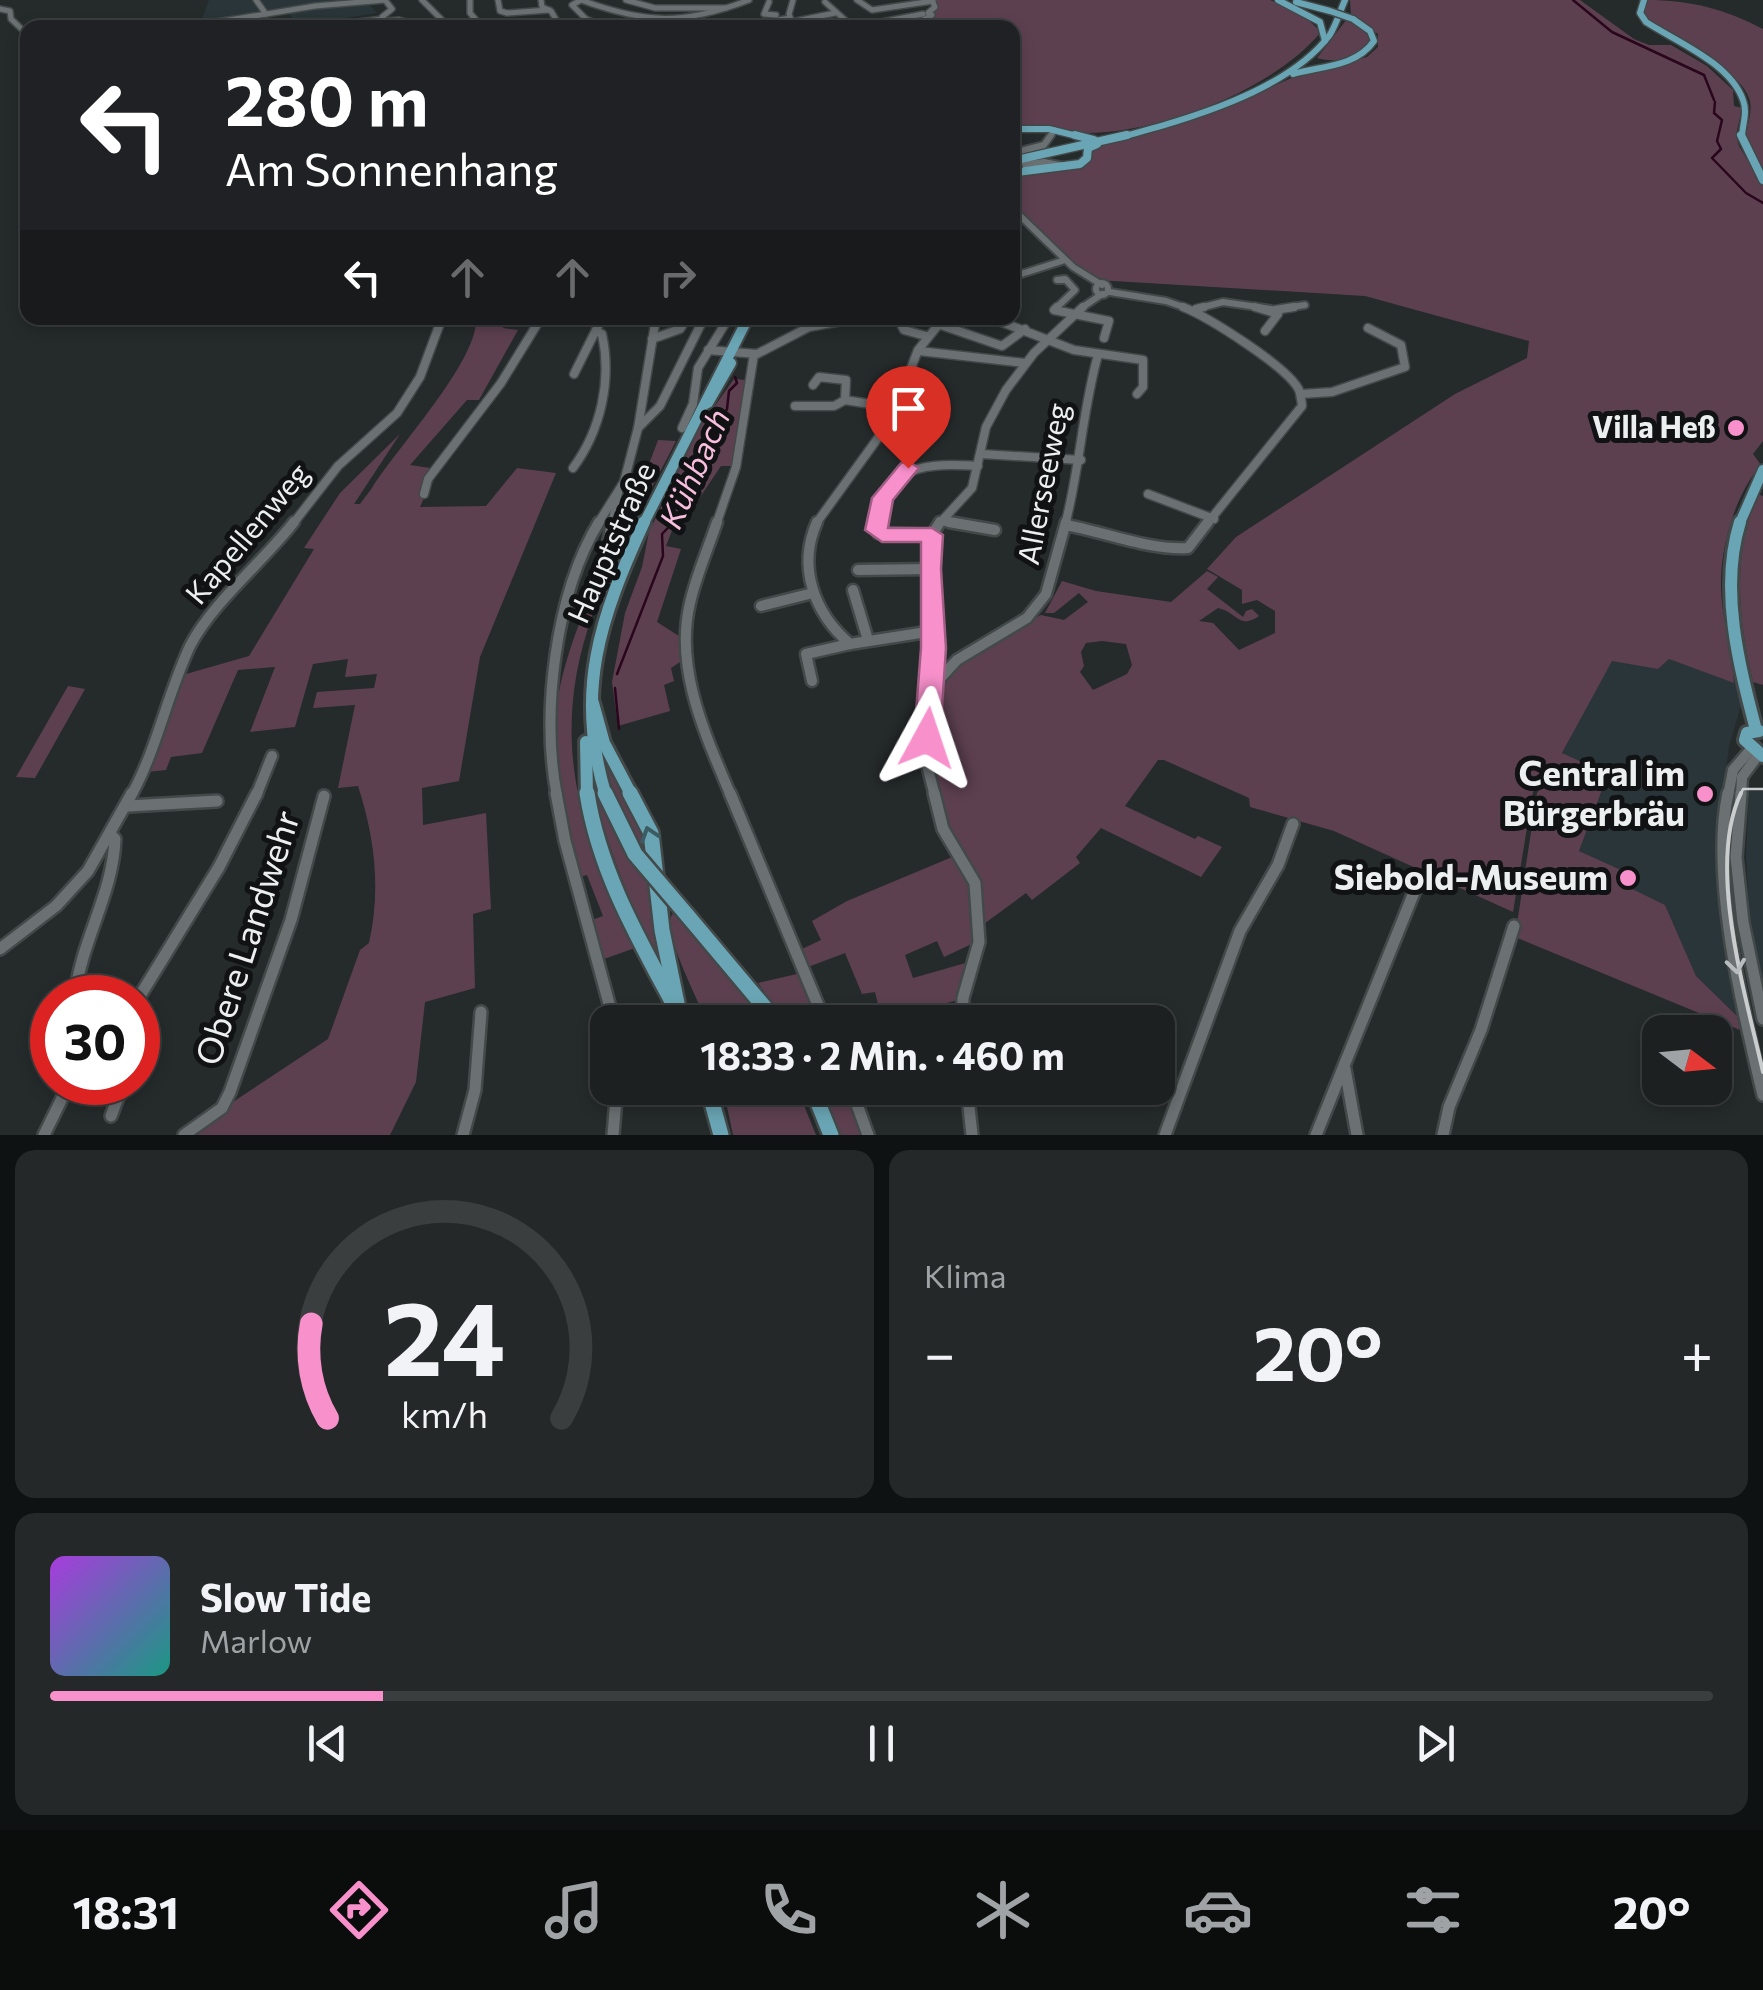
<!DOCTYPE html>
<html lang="de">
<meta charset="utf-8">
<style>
body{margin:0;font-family:Commissioner,sans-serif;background:#252829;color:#f1f3f6;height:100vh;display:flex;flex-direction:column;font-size:38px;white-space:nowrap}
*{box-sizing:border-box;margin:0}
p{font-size:32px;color:#a0a3a5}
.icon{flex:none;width:55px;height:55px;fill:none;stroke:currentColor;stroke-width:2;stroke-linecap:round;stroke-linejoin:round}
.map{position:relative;height:1135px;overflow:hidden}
.panel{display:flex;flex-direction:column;gap:15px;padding:15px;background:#0f1212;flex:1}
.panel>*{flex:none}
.guide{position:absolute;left:20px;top:20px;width:1000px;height:305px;border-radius:20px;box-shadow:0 5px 15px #0003,0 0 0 2px #3a3e3e;background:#202124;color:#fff;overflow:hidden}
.needle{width:65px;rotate:106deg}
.fabs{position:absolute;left:1642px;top:1015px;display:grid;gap:20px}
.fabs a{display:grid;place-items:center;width:90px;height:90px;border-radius:20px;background:#1c2020;box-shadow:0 5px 15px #0003,0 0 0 2px #3a3e3e;font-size:50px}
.speed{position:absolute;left:30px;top:975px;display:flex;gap:20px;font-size:50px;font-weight:700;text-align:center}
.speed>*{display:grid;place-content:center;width:130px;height:130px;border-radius:50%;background:#1c2020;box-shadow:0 5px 15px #0003,0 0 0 2px #3a3e3e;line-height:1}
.speed .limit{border:15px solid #d22;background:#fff;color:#111}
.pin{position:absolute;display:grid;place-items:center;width:85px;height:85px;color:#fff;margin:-102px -42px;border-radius:50% 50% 50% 0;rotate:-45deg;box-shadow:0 0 10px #0007}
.pin .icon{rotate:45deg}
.me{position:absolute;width:110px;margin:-55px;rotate:5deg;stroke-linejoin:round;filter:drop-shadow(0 0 8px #0008)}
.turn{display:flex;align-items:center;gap:35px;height:210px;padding:0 40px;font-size:45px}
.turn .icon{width:130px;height:130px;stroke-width:2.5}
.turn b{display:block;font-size:70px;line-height:85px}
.lanes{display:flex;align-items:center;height:95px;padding:0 40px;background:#0003;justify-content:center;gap:50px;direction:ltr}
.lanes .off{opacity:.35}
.big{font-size:75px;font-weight:700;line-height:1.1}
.panel .card{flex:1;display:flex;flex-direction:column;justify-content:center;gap:15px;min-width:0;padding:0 35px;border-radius:20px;background:#252829}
.panel .dial{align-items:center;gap:0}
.dial svg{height:260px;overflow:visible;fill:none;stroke:#3a3e3e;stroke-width:7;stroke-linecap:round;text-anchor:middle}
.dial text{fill:#f1f3f6;stroke:none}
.song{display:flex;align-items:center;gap:30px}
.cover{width:120px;height:120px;border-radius:15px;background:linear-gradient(135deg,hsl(280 70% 55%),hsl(170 70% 35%))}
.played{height:10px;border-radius:5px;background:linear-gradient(90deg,#f890cc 20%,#3a3e3e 20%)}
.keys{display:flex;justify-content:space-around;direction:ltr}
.heat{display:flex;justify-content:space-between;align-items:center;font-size:55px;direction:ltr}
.panel .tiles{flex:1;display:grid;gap:15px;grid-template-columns:1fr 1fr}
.card:last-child{grid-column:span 2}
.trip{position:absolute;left:590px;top:1005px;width:585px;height:100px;border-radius:20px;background:#1c2020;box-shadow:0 5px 15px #0003,0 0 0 2px #3a3e3e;font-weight:700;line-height:100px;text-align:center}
.tab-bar{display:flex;height:160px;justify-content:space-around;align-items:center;background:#0b0d0d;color:#a0a3a5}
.tab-bar .icon{width:70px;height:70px}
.tab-bar .active{color:#f890cc}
.tab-bar b{font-size:45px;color:#f1f3f6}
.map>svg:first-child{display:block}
</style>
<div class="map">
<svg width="1763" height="1135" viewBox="0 0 1763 1135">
<rect width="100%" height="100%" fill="#252a2b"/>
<g fill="#293538">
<path d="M209,0H380L367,2L377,13L310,24L296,22L287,12L200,24Z"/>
<path d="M1669,659L1738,684L1742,702L1729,747L1722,799L1728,957L1737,1016L1696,976L1665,905L1617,882L1621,870L1579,851L1608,775L1562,754L1611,660L1658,669Z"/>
<path d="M1749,791H1763V989L1749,910L1746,856Z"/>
</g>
<g fill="#5d4050" fill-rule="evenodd">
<path d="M935,0H1270L1301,13L1321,32C1272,91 1159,134 1082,133C1058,133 1037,123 1013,128L1012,28L927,27L926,22C930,14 941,12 935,0Z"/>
<path d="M1350,0H1580L1634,39L1649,45H1671L1707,66L1733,90L1734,106L1742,108L1736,135L1739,146L1763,185V441L1753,454L1761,465C1737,492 1722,540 1721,580C1720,614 1732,649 1734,683L1669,659L1658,669L1612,661L1562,753L1608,774L1579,851L1621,870L1618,882L1665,905L1696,976L1737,1016L1740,1030L1515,937L1537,793L1552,768L1533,792L1513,912L1334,831L1250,807L1249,798L1164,760H1158L1125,806L1195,839L1198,836L1222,847L1201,877L1101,828L1076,857L1080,863L1032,900L1026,893L977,929L976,942L944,957L937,941L905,955L913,978L969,962L958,1000L874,1022L872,1015L880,1012L875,992L862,994L845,953L808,967L802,949L821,940L812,921L847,901L957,855L933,786L932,749L937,748C937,731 930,713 935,694C943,659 1011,633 1041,615L1064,620L1088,602L1079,593L1054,613H1045L1062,581L1096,591L1171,602L1207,571L1218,577L1207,589L1243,617L1246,611L1252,609L1259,616C1239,630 1237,612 1218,608L1199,621L1213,623L1239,650L1275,633V611L1257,600L1242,604V590L1207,569L1236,537L1455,394L1527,358L1529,341L1365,296L1097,280L1073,263L1013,205V185L1022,176L1085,165L1093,150L1100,146L1226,107L1303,73L1367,57L1378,47V34L1351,15ZM1102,641L1126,644L1132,665L1127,674L1093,690L1080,672L1084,666L1081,652L1086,643Z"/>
<path d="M1647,0C1690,0 1725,9 1763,29V173C1757,162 1747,150 1747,137C1746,123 1754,113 1749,98C1741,71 1672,36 1648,21L1644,11Z"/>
<path d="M1347,19L1366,29L1372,39C1358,58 1339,64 1317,58Z"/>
<path d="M476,318H506L503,328L518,330L479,400H467L410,465L437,469L420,507L486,506L517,468L556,473L480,657L459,781L422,788L423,825L486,813L491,909L473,914L475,988L425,1002L416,1082L390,1135H183L328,1039L360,950L369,943C381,890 375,838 358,786L338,788L355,705L313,708L317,692L374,688L377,674L345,677L348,659L313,664L295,727L250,732L275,667L238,670L202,753L171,757L166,770L147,772L186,674L249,656L314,549L304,548L340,493L400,434L354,504H360L372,488C396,449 479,360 476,318Z"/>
<path d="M734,379L746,380L742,425L731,466H721L688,515L673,528L666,546L681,549L657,622L682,638L680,662L671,668L674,681L664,685L670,711L618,726L612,682L625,613L642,567L649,532L701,425Z"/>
<path d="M658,440L676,441C611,568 543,669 584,819C596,863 617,905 635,948L601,960L592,920L603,916L587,875L580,877C569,828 554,776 555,726C558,637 628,526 658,440Z"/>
<path d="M1757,494L1763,496V685L1753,682C1738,619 1732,556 1757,494Z"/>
<path d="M68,686L85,689L35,778L16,777Z"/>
<path d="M593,720L647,841L673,998C638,919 600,840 587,754L605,813L629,857L606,788Z"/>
<path d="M672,914L679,917L764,1022H706C698,997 663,937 672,914Z"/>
<path d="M797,974L817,1022H786L758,983Z"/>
<path d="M723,1088H797L816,1135H733Z"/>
<path d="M819,1088H842L861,1135H838Z"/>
</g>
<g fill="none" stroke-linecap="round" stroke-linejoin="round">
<g stroke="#2a061d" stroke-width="2.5">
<path d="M1573,0L1612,32L1704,75L1714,100"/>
<path d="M1715,102L1714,113L1722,120L1717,141L1721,149L1712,158L1746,193L1763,203"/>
<path d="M617,674L663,556L662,534L683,512L692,480L702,467L706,449L727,409L729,391L737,383L735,377"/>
<path d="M615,688L619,729"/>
</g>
<g stroke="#434849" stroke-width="8">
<g id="minor-far4">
<path d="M256,0L266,14"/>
<path d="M385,0L392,9L382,17L391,28"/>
<path d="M422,0L450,28"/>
<path d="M470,0V13L483,28"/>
<path d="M498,0L500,11L507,13"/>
<path d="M541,0L542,7L551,11L561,28"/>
<path d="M581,0C646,24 684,25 749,0"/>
<path d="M581,0L572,5L586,19L606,28"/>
<path d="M626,0L655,8H726"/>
<path d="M793,0L789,14L794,28"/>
<path d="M857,0L872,10L933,1"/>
<path d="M769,2L764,14L776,15"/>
<path d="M825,2L854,28"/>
<path d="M0,9L10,11L11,19L28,35"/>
<path d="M507,13L549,10"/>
<path d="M385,21L399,20L430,28"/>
<path d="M791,22L835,13"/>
<path d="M180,28L315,6L385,0"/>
<path d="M362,28L358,22L383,19"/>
<path d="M535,28L558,23"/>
<path d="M730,28L790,18"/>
<path d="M774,28L792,24"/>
<path d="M850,28L923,14"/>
<path d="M925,28L923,20L932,15L928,13L935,7L932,0"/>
<path d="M1049,138L1055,130"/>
</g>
</g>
<g stroke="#434849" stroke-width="10">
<g id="minor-far3">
<path d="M1012,153L1044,145L1051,135"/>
<path d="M1012,166L1044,162L1064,166"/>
<path d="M1012,208L1073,267L1102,285"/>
<path d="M1012,277L1065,260"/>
<path d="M1065,279L1066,280H1057Z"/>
<circle cx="1102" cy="289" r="6"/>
<path d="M1110,292L1166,301L1189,309"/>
<path d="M1055,309L1075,290L1066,280"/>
<path d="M1080,309L1102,294"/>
<path d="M1196,309L1223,302L1271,309"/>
<path d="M1279,309L1305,305"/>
</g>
</g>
<g stroke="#434849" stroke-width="11">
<g id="minor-far2">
<path d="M1057,307L1054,310L1109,321L1104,338"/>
<path d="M1183,307C1208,317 1288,367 1299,390C1300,392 1302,404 1302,406L1206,525"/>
<path d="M1255,307L1278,314L1265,331"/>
<path d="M1196,309L1204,307"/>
<path d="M1275,310L1294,307"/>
<path d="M910,318L902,326L904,330L926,336"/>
<path d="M991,318L1074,350L1143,360V387L1137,394"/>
<path d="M935,323L1002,346L1025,329"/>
<path d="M652,339L680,329L687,318"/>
<path d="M708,350L757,354L809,327L858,318"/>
<path d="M919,351L1025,363"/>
<path d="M574,374L602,318"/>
<path d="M813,385L819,377L846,380L845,400L896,408"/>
<path d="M1301,394L1332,392L1405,367L1401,345L1368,328"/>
<path d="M795,406H834L845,400"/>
<path d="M638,428L656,318"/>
<path d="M682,428L693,404L698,368L728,319"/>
<path d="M981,454L1081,460"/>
<path d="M573,468C601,430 612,380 602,334L596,331"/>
<path d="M424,494L428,479L501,383L541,318"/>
<path d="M1148,494L1214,519"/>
<path d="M940,521L964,525"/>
<path d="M292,525L338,466L397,413L420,377L442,318"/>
<path d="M597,525L624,482L638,428L660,406L704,318"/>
<path d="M612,525L618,493"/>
<path d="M716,525L736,467L754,354"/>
<path d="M815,525L891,420L918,350L944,318"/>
<path d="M877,525C881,463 930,463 978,466"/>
<path d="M938,525L972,488L986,427L1006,390L1034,353L1083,307"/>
<path d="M1065,525C1080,469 1082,411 1098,355"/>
</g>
</g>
<g stroke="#434849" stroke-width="15">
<g id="minor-far1">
<path d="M717,522C708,549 696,576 690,603C674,669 706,736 731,796"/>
<path d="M817,522C797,567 814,613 850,644L933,631"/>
<path d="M877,522L878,533L932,535"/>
<path d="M949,522L995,530"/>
<path d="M1066,525C1104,532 1152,551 1188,548L1208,522"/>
<path d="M858,570L930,569"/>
<path d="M594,585L604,565L612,522"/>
<path d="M853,590L868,640"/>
<path d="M761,606L813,593"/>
<path d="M812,681L806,654L850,644"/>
<path d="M933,686L957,660L1027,618L1046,594L1066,522"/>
<path d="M131,796C157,749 167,695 190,646C212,603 263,562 294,522"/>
<path d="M256,796L272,756"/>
<path d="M557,796C541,714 555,594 599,522"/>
<path d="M935,796L928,769L932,535L940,522"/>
<path d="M1728,796L1733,770L1751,749"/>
<path d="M1741,796L1742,777L1759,754"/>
</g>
</g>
<g stroke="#434849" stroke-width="16">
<g id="minor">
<path d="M556,793L565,841L614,1022"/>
<path d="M730,793L825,1022"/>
<path d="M934,793L943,829L975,883L979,942L963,998L962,1022"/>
<path d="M1728,793C1710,878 1743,1011 1763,1095"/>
<path d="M1741,793L1736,857L1743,922L1763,1019"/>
<path d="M128,806L217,801"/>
<path d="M0,949L56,906L88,871L132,793"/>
<path d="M75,998C80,942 113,895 115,839L111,835"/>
<path d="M138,999L219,867L257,793"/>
<path d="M138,1003L147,1016L138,1049"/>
<path d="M1345,1069L1357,1135"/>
<path d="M851,1088L868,1135"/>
<path d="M967,1088L972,1135"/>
<path d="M111,1116L124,1082"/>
<path d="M44,1135L70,1082"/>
<path d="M184,1135L222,1108L230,1092L291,920L324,796"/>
<path d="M463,1135L475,1090L481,1012"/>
<path d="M613,1135L617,1088"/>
<path d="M1165,1135L1240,931L1278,865L1293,824"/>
<path d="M1316,1135L1419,880"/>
<path d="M1443,1135L1449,1107L1481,1030L1514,926"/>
</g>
</g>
<g stroke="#434849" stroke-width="9">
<g id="major-far4">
<path d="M1278,0L1320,22L1325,41"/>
<path d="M1644,0L1640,13L1646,22C1677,42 1730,63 1743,100C1748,113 1742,125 1742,138"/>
<path d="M1296,2L1330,11"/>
<path d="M1293,74C1321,66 1356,67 1374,41L1370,31L1353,19"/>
<path d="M1012,129H1049L1085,138"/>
<path d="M1118,138C1184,120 1285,93 1329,36C1336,26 1340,11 1345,0"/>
</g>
</g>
<g stroke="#434849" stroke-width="11">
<g id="major-far3">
<path d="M1075,135L1094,140"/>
<path d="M1741,135L1763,180"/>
<path d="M1012,161L1127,135"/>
<path d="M1017,172L1080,164L1087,158L1088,148L1097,144"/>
</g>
</g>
<g stroke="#434849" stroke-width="14">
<g id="major-far2">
<path d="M708,403L731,363"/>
<path d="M643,525L748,318"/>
<path d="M1739,525L1763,470"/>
</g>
</g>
<g stroke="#434849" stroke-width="18">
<g id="major-far1">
<path d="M1740,522C1719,589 1739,665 1756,730"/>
<path d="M593,703L604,743L632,796"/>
<path d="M1759,731L1747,733L1745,740L1763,756"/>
<path d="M586,742L587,796"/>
<path d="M606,796C574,692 600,618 644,522"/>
</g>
</g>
<g stroke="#434849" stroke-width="20">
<g id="major">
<path d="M587,793C600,877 644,948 683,1022"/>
<path d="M605,793L635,854"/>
<path d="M630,793L651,833L662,930L679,1013"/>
<path d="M687,915L777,1022"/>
<path d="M708,1088L721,1135"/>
<path d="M812,1088L831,1135"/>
</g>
</g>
<use href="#minor-far4" stroke="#6b7072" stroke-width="5"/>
<use href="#minor-far3" stroke="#6b7072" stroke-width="6"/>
<use href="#minor-far2" stroke="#6b7072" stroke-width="8"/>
<use href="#minor-far1" stroke="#6b7072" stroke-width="10"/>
<use href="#minor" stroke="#6b7072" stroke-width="11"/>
<use href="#major-far4" stroke="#69a5b4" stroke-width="6"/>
<use href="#major-far3" stroke="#69a5b4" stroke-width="8"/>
<use href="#major-far2" stroke="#69a5b4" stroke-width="10"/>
<use href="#major-far1" stroke="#69a5b4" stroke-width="12"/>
<use href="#major" stroke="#69a5b4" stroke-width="15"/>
<path stroke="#cacdce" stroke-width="2.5" d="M1740,796L1743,789H1763"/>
<path stroke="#cacdce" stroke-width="4" d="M1741,793C1706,866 1746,996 1763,1072"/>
<g stroke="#434849" stroke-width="10" stroke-linecap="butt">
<path id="minor-bridge" d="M1014,149L1018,169"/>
</g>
<g stroke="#434849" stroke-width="9" stroke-linecap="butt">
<path id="major-bridge-far1" d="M1330,11L1353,19"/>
</g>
<g stroke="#434849" stroke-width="20" stroke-linecap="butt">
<path id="major-bridge" d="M635,854L687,915"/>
</g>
<use href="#minor-bridge" stroke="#6b7072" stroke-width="6"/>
<use href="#major-bridge-far1" stroke="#69a5b4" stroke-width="6"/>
<use href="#major-bridge" stroke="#69a5b4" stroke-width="15"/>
</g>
<defs><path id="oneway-chevron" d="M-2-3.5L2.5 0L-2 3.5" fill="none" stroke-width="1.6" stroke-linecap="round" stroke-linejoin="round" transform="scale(2.5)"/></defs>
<use stroke="#3c5c64" href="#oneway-chevron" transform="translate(649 834) rotate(-108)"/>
<use stroke="#b8bcbe" href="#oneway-chevron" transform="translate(1736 966) rotate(82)"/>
<path fill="#f890cc" stroke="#a15e85" stroke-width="2.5" d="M908,461L919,468L893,500L888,528H932L943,535L941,569L946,648L940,738L936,745H918L914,738L921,648V542H882L865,530L872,498L901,463Z"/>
<g fill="#f890cc" stroke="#101213" stroke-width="4">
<circle cx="1736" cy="428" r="10"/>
<circle cx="1705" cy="794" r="10"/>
<circle cx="1628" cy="878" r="10"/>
</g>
<g text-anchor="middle" stroke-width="10" stroke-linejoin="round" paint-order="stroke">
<g font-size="30" font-weight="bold" fill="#eceff0" stroke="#101213" text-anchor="end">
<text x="1716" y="438">Villa Heß</text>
</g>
<g font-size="30" fill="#eceff0" stroke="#101213">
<text transform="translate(1044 484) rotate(-79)" y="10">Allerseeweg</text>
<text transform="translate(248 534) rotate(-50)" y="10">Kapellenweg</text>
<text transform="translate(612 543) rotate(-66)" y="10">Hauptstraße</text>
</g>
<g font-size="32" font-style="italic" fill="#f8bedd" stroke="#101213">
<text transform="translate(695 469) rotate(-66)" y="11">Kühbach</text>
</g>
<g font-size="35" font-weight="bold" fill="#eceff0" stroke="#101213" text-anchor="end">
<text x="1685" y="786">Central im<tspan x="1685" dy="40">Bürgerbräu</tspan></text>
<text x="1608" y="890">Siebold-Museum</text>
</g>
<g font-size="35" fill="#eceff0" stroke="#101213">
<text transform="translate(248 938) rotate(-72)" y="12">Obere Landwehr</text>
</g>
</g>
</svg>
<div class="fabs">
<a><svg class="needle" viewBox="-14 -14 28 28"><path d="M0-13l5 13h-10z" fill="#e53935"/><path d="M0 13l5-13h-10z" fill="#a0a3a5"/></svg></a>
</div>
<div class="speed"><div class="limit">30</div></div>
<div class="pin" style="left:908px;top:468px;background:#d93025"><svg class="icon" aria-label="arrive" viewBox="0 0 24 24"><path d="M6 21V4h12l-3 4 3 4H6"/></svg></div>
<svg class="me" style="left:927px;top:738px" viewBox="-20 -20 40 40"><path d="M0-17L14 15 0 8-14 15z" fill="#f890cc" stroke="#fff" stroke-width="4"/></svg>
<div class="trip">18:33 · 2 Min. · 460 m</div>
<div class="guide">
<div class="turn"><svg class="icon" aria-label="left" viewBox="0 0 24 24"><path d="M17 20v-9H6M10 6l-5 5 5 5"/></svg><div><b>280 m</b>Am Sonnenhang</div></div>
<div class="lanes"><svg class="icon" aria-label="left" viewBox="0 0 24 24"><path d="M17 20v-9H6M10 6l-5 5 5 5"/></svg><svg class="icon off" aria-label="ahead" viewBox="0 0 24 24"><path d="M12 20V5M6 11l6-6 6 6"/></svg><svg class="icon off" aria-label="ahead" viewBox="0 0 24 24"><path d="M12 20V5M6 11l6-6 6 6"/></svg><svg class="icon off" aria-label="right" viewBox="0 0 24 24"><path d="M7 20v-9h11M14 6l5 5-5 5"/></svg></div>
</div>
</div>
<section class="panel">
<div class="tiles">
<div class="card dial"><svg viewBox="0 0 100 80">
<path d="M14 69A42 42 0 1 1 86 69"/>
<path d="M14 69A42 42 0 0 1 9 40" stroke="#f890cc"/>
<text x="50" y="56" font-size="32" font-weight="700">24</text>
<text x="50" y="72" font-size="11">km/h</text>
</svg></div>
<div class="card"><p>Klima</p>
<div class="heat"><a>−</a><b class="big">20°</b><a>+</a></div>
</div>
<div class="card">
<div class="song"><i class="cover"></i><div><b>Slow Tide</b><p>Marlow</p></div></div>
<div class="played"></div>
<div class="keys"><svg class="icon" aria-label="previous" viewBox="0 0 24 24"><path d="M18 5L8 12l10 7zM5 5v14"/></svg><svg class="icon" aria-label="pause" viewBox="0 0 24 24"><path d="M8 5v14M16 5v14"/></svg><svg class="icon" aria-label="next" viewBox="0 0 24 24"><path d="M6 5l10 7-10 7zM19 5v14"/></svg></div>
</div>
</div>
</section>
<nav class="tab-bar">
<b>18:31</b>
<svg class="icon active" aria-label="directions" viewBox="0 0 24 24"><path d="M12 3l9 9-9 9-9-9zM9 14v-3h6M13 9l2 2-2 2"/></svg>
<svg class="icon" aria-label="music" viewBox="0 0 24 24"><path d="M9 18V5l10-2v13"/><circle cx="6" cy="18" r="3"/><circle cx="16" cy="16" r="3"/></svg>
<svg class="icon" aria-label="phone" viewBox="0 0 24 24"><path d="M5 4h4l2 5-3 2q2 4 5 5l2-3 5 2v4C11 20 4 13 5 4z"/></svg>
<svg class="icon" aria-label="climate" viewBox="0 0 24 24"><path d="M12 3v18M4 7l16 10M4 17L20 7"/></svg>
<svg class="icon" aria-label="car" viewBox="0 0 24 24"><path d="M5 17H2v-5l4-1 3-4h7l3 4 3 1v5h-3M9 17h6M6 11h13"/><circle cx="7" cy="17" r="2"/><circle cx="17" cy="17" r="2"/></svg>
<svg class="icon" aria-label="filters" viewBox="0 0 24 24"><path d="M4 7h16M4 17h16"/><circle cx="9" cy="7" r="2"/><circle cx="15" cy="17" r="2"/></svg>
<b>20°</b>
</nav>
